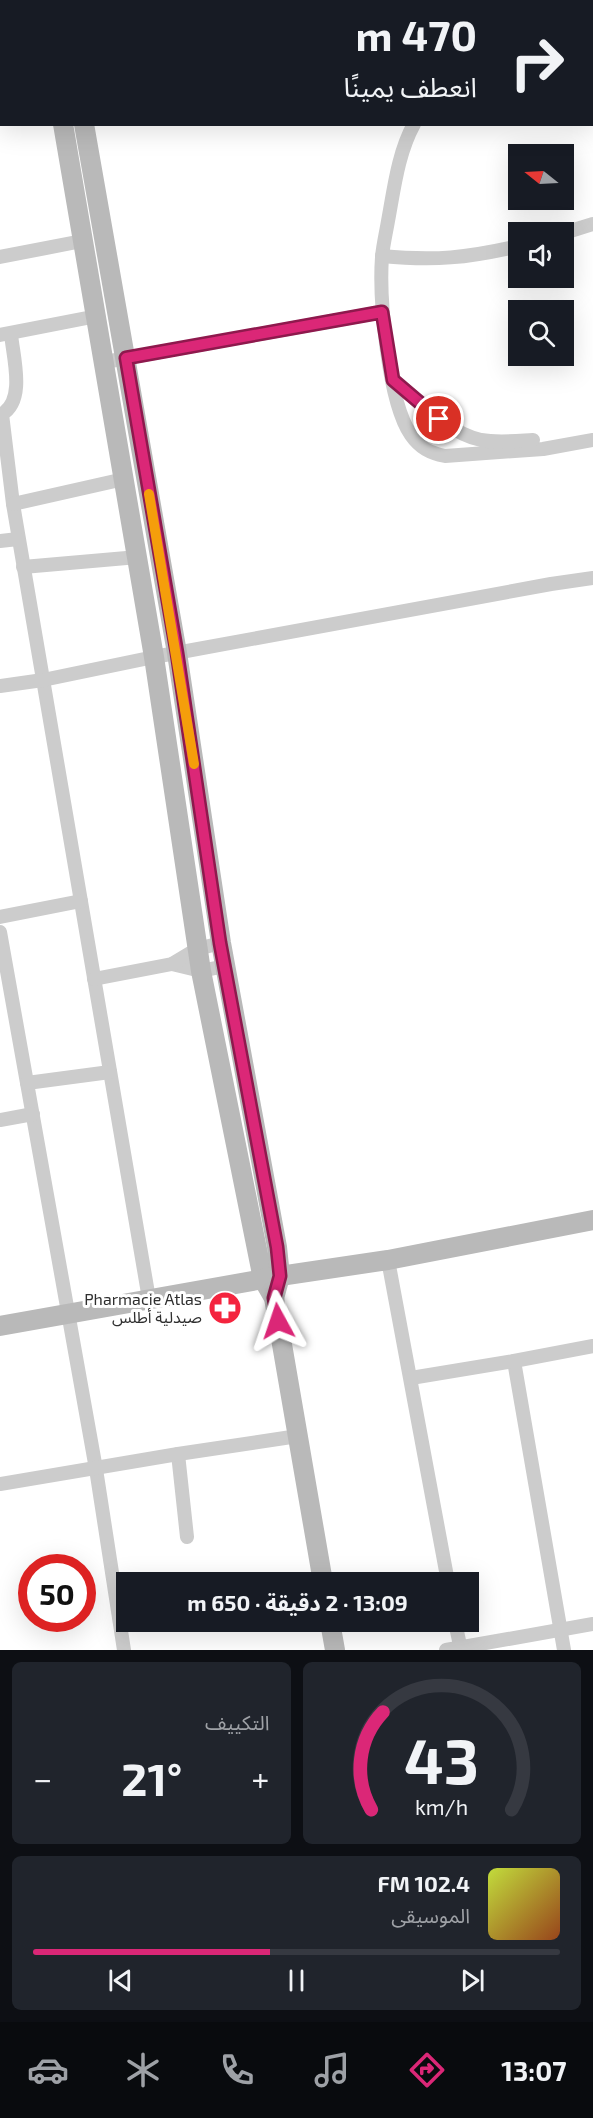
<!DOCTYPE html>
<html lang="ar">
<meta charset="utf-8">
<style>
body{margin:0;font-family:"Exo 2","Noto Sans Arabic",sans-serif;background:#20242c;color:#f1f3f6;direction:rtl;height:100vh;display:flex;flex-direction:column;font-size:22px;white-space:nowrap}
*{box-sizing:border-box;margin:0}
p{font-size:20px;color:#9ea1a6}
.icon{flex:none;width:33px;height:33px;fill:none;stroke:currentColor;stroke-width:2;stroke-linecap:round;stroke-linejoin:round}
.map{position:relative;height:1650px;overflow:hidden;direction:ltr}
.drawer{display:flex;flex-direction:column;gap:12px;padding:12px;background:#0d0f14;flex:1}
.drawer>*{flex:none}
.hud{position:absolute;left:0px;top:0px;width:594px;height:126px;box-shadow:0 6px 24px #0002;direction:rtl;background:#171b24;color:#f1f3f6;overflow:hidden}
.needle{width:39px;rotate:288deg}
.fabs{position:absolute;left:508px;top:144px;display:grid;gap:12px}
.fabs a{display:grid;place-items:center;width:66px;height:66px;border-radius:0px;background:#171b24;box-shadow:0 6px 24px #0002;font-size:30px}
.speed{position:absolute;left:18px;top:1554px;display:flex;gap:12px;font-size:30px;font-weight:700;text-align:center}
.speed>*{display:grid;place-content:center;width:78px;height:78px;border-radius:50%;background:#171b24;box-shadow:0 6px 24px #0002;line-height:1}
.speed .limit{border:9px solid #d22;background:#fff;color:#111}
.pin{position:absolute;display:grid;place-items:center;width:51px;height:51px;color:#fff;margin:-26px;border:3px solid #fff;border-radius:50%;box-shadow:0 2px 6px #0007}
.me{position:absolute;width:66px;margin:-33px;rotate:355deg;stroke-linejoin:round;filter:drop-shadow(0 0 4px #0008)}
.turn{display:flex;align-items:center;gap:21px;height:126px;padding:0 18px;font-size:27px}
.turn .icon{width:78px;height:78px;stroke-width:2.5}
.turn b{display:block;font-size:42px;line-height:51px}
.big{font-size:45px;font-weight:700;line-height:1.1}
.drawer .widget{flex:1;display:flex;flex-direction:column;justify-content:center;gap:9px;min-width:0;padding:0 21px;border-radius:9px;background:#20242c}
.drawer .dial{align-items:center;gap:0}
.dial svg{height:156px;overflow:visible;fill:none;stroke:#363941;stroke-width:7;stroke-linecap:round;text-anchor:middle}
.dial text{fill:#f1f3f6;stroke:none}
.song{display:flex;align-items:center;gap:18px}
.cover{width:72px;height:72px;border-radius:9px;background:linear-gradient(135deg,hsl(70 70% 55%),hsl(20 70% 35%))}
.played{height:6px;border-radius:3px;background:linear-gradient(90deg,#db2777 45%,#363941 45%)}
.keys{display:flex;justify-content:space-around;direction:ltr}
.heat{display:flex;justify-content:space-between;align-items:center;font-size:33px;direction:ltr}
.drawer .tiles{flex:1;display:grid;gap:12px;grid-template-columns:1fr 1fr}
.widget:last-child{grid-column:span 2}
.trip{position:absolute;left:116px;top:1572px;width:363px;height:60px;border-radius:0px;background:#171b24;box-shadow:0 6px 24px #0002;font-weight:700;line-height:60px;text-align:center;direction:rtl}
.tabs{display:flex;height:96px;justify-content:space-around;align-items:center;background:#090b0e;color:#9ea1a6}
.tabs .icon{width:42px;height:42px}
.tabs .on{color:#db2777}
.tabs b{font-size:27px;color:#f1f3f6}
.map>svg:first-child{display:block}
</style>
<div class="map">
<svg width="593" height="1650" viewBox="0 0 593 1650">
<rect width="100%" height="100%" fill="#fff"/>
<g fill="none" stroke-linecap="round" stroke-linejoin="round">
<g stroke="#ccc" stroke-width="14">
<path d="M512,2L514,0"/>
<path d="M0,112H2"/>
<path d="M414,124C398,153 394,189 388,221C386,233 383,245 382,257C379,298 388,402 411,435C420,448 430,453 445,456L543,449L593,440"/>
<path d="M564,233L593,224"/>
<path d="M382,256C435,261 467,258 519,246"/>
<path d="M0,257L82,241"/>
<path d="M11,334C13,357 26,400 2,414L13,504L149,1299"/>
<path d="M0,335L97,316"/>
<path d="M105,362L382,312"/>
<path d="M393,379C420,402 446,432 481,440C498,443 516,441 533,440"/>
<path d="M13,504L124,479"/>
<path d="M0,541L18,539"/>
<path d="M23,567L138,557"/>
<path d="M0,686L43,680L154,657L551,584L593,578"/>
<path d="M0,917L81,901"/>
<path d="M0,932L96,1469L124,1650"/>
<path d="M172,964L201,971L225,966"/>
<path d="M94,979L172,964L197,949L221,943"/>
<path d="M27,1083L110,1072"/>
<path d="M0,1120L33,1114"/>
<path d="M388,1260L448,1582"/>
<path d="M514,1361L564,1650"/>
<path d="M411,1378L514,1361L593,1346"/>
<path d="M178,1454L187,1537"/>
<path d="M0,1484L178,1454L298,1436"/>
<path d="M455,1622L461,1650"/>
<path d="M446,1650L593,1624"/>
</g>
<g stroke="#b9b9b9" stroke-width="20">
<path d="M41,0V2"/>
<path d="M63,0V2"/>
<path d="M63,124L154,657L201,971L263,1279L274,1298L323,1582"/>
<path d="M84,124L177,653L221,943L277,1247L280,1276L274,1298"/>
<path d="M0,1326L280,1276L388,1260L593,1220"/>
<path d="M330,1622L335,1650"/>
</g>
</g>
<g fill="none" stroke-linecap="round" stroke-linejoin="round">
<g stroke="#8e194d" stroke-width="15">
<path id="route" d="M278,1321L274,1298L280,1276L277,1247L220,943L177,653L126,358L382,312L393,380L439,419"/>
</g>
<use href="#route" stroke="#db2777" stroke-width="10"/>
<path stroke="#f59e0b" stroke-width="10" d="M149,494L194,764"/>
</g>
<defs>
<g id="pharmacy-disc" transform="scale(1.725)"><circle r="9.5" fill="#f4243e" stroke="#fff"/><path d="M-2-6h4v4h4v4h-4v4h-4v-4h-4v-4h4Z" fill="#fff"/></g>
</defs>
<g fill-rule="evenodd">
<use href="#pharmacy-disc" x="225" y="1308"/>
</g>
<g text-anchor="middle" stroke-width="6" stroke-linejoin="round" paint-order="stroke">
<g font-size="16" fill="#2f2f2f" stroke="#fff" text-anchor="end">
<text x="202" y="1305">Pharmacie Atlas<tspan x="202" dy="18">صيدلية أطلس</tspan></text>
</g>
</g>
</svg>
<div class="fabs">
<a><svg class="needle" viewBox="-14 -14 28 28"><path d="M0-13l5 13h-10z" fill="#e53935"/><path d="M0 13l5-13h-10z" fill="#9ea1a6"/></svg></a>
<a><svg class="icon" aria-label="sound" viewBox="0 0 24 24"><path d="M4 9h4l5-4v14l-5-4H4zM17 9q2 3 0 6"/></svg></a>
<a><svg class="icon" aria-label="search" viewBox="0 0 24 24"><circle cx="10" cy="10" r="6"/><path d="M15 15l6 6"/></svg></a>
</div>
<div class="speed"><div class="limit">50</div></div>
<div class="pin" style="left:439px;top:419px;background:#d93025"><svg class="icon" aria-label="arrive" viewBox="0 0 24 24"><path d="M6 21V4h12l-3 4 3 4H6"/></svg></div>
<svg class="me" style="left:278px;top:1321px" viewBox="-20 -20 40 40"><path d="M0-17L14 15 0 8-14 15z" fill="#db2777" stroke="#fff" stroke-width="4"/></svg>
<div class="trip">13:09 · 2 دقيقة · 650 m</div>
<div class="hud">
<div class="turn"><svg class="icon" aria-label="right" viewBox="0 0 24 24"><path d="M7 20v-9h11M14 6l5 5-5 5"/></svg><div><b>470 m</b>انعطف يمينًا</div></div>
</div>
</div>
<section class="drawer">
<div class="tiles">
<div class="widget dial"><svg viewBox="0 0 100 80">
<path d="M14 69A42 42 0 1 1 86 69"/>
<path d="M14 69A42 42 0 0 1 20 19" stroke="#db2777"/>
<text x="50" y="56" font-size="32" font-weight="700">43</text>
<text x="50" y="72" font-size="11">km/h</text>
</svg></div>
<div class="widget"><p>التكييف</p>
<div class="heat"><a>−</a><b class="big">21°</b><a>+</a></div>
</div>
<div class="widget">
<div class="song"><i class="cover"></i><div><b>102.4 FM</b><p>الموسيقى</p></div></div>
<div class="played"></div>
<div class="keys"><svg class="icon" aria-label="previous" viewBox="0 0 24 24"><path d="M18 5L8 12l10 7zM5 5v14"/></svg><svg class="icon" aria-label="pause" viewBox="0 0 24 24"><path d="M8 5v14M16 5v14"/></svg><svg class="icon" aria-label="next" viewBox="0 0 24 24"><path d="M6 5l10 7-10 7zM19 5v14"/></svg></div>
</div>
</div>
</section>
<nav class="tabs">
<b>13:07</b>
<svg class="icon on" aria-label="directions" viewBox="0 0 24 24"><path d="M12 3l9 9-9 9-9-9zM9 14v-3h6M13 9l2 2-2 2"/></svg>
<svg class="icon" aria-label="music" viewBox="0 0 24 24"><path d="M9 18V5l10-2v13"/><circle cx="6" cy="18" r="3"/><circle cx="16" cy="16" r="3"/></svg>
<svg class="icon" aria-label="phone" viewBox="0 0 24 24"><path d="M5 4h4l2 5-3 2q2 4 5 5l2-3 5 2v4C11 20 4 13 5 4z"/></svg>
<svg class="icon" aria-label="climate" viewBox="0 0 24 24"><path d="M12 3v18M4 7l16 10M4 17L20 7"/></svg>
<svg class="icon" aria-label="car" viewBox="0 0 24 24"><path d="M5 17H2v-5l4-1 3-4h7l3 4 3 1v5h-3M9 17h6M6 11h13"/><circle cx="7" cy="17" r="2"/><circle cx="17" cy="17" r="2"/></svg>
</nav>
